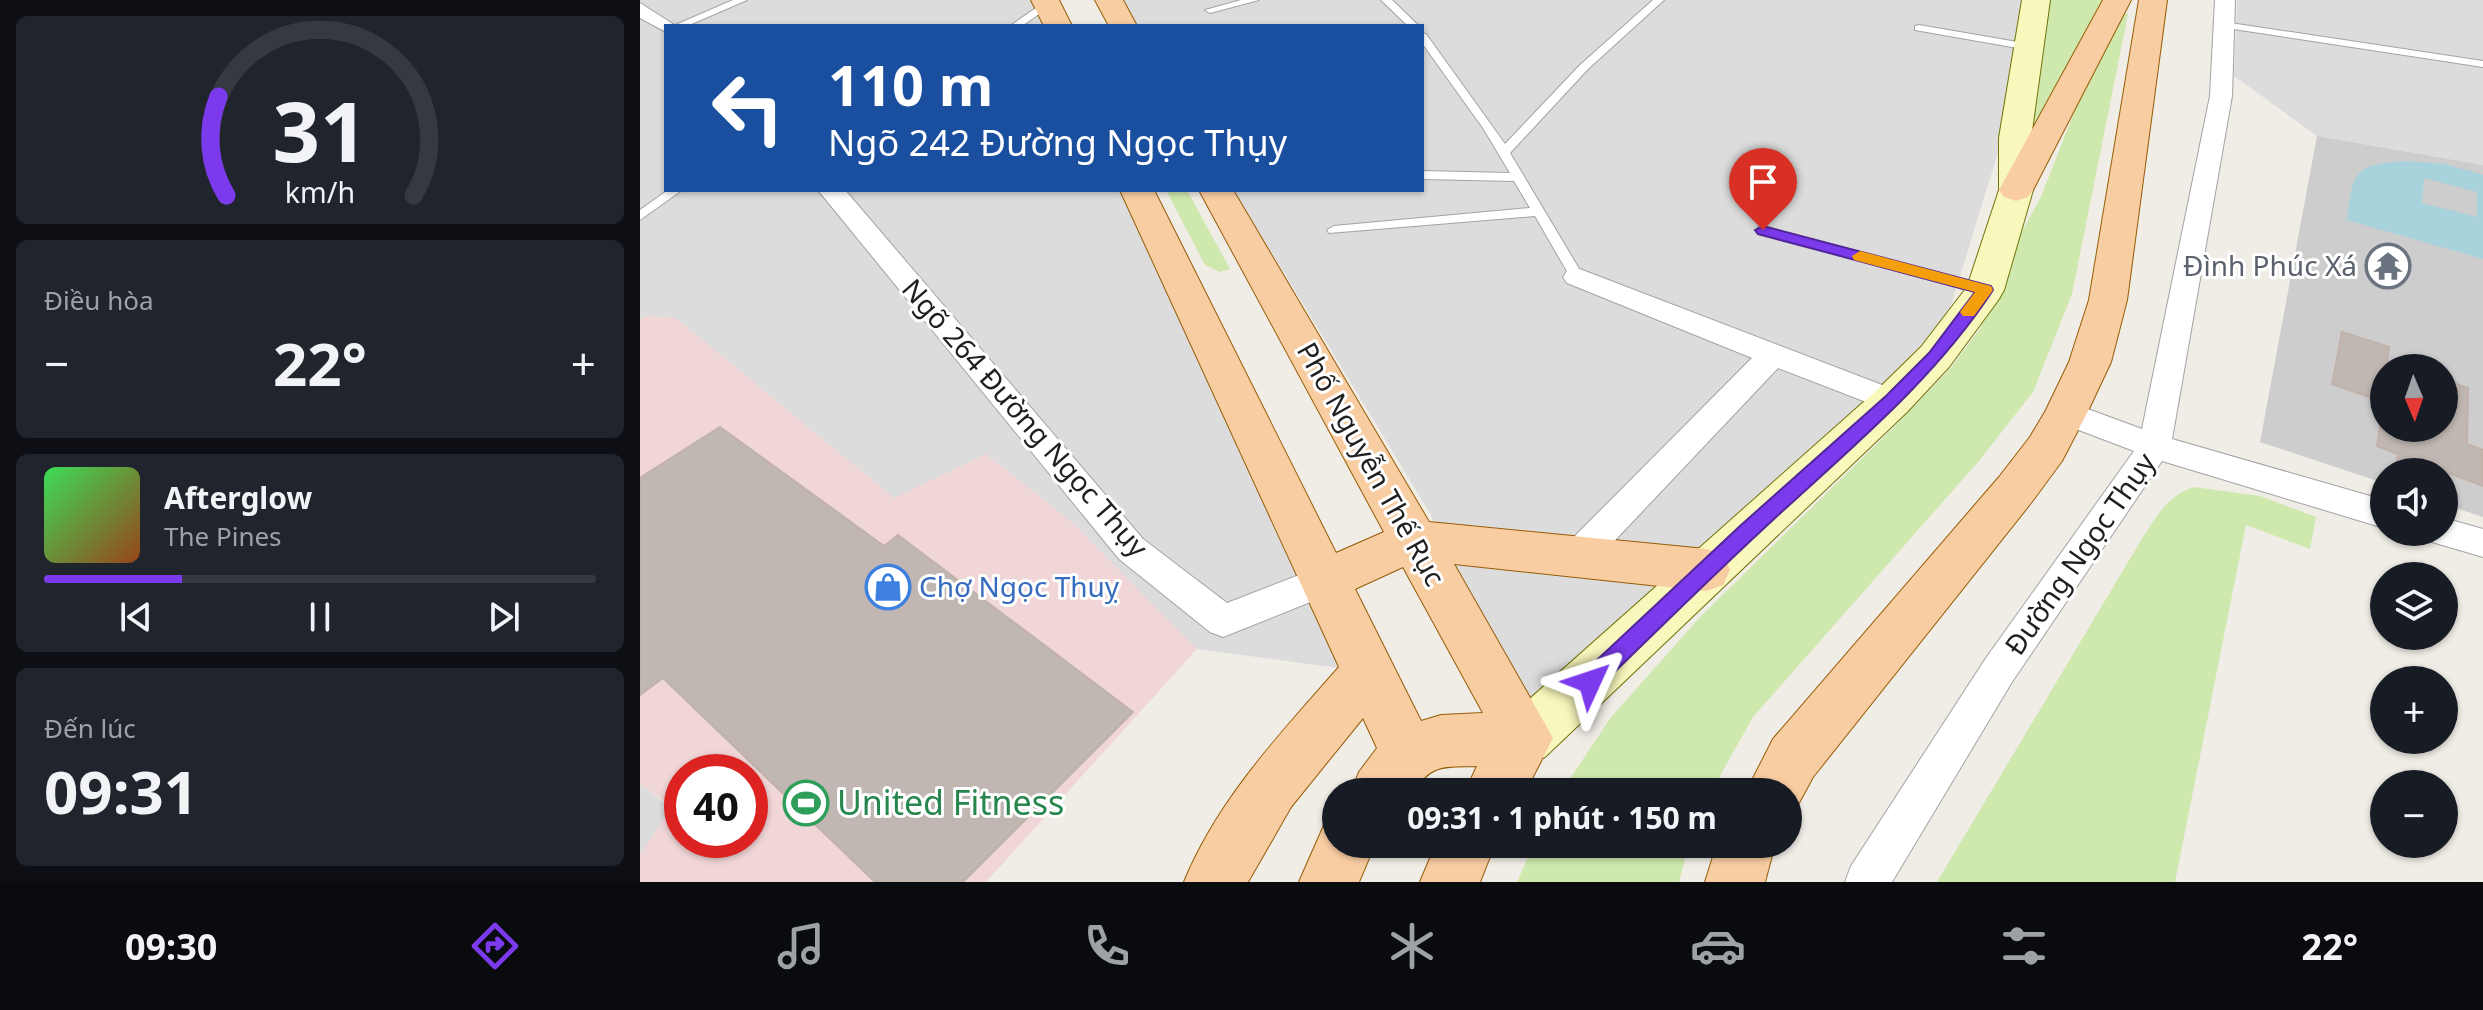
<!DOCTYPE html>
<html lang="vi">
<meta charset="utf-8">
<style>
body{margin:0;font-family:"Noto Sans",sans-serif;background:#20242c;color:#f1f3f6;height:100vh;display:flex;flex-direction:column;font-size:30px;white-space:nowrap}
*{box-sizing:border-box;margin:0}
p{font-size:26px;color:#9ea1a6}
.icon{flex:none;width:44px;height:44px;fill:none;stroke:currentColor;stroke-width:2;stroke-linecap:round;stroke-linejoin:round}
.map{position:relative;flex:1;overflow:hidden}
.details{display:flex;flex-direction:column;gap:16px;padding:16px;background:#0d0f14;width:640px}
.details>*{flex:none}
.banner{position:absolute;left:24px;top:24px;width:760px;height:168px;border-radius:0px;box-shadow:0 2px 6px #0004;background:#1a4fa0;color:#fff;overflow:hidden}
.needle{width:52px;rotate:178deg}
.controls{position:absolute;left:1730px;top:354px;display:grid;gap:16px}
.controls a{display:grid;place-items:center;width:88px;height:88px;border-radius:50%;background:#171b24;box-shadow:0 2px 6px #0004;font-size:40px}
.speed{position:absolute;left:24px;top:754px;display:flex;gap:16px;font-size:40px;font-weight:700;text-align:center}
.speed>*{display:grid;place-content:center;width:104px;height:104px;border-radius:50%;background:#171b24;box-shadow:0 2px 6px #0004;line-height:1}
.speed .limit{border:12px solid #d22;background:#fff;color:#111}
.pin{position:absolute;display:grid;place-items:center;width:68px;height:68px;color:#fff;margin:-82px -34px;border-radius:50% 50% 50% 0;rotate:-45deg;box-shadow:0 0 8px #0007}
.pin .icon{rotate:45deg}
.me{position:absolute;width:88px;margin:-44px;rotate:48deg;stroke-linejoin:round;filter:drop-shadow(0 0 6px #0008)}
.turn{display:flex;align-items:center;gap:28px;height:168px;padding:0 32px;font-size:36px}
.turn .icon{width:104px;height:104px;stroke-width:2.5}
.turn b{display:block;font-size:56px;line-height:68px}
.big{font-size:60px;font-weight:700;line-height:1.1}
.details .card{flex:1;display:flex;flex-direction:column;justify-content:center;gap:12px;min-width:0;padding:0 28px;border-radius:12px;background:#20242c}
.details .dial{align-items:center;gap:0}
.dial svg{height:208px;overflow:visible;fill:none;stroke:#363941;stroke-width:7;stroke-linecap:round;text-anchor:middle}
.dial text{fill:#f1f3f6;stroke:none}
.song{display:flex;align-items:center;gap:24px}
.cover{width:96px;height:96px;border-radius:12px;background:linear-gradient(135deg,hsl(130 70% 55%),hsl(20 70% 35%))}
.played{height:8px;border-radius:4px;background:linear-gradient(90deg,#7c3aed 25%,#363941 25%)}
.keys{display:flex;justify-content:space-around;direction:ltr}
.heat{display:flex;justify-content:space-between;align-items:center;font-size:44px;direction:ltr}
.trip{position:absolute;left:682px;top:778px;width:480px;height:80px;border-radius:40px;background:#171b24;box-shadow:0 2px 6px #0004;font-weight:700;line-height:80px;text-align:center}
.dock{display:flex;height:128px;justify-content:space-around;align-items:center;background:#090b0e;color:#9ea1a6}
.dock .icon{width:56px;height:56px}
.dock .current{color:#7c3aed}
.dock b{font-size:36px;color:#f1f3f6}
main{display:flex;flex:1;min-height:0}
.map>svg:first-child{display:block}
</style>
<main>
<section class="details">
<div class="card dial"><svg viewBox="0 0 100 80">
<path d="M14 69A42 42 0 1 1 86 69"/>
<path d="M14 69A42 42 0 0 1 11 31" stroke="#7c3aed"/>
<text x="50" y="56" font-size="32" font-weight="700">31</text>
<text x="50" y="72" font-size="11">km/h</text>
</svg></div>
<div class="card"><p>Điều hòa</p>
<div class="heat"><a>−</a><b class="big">22°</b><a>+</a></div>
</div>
<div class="card">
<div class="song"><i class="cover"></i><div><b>Afterglow</b><p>The Pines</p></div></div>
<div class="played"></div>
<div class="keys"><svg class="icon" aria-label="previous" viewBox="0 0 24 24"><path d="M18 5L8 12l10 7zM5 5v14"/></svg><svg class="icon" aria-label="pause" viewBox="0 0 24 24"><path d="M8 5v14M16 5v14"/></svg><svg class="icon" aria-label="next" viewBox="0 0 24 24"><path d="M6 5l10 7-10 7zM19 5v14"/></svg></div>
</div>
<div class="card"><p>Đến lúc</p><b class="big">09:31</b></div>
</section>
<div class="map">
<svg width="1843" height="882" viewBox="0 0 1843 882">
<rect width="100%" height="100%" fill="#f0ece6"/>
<g fill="#dddcdc">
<path d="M0,0H405L418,26H26V190H496L728,672L557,649L346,454L254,499L0,332Z"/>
<path d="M479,0H1405L1295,357L886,738L791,515L594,190H782V26H494Z"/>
<path d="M1597,0H1843V165L1677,136L1594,76Z"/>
<path d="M0,783L42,818V840L0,882Z"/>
</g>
<path fill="#f0d6d7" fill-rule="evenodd" d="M7,316L36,318L254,498L346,454L434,524L557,649L346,882H0V855L32,807L0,784V320ZM42,772H110V840H42Z"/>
<path fill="#cdcdcd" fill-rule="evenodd" d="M1677,136L1843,165V517L1804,504V472H1744V483L1620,442ZM1744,368H1804V428H1744Z"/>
<g fill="#cee8ae">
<path d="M1409,0H1465L1394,129L1390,128Z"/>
<path d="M1482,11L1488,14L1432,294L1393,392L1338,462L1113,717L1071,792H921L972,716L1062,615L1253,428L1309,370L1339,330L1366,260L1401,197L1447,79Z"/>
<path d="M526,190H547L590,269L580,272L565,265Z"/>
<path d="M1554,487L1620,496L1676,517L1670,549L1606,525L1535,882H1297L1503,537C1518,515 1527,496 1554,487Z"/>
<path d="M894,844H1049L1039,882H877Z"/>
</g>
<path fill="#a8d3dc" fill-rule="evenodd" d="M1767,161L1805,164L1843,175V259L1707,220C1713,171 1714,164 1767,161ZM1784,178L1837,192V217L1782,203Z"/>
<g fill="#c0b7b2" stroke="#c1b2a9" stroke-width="2">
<path d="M1702,332L1749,347L1747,361L1767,368H1744V402L1692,384Z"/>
<path d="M1804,380L1828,388L1827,444L1843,450V486L1806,472H1755L1758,454L1737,446L1744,403V428H1804Z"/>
<path d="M80,427L244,546L258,535L493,712L323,882H235L23,678L0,695V478Z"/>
</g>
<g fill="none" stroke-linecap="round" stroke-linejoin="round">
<g stroke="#a3a3a3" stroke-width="2">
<g id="lane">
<path d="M93,0H107L47,26H33Z"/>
<path d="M601,0H619L570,13L565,10Z"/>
<path d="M741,0H752L779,26H768Z"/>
<path d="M1013,0H1024L948,69L870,153L944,277L942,280H932L895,216L689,233L687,230L694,226L890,208L874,181L782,179V171L870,173L843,128L782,43V33L786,34L865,144L940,65Z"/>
<path d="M403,3L412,5L382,26H370Z"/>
<path d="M1584,22L1843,61V67L1580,27V23Z"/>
<path d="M1279,25L1389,44L1394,47L1389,50L1275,30V26Z"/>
<path d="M28,190H42L0,220V210Z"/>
<path d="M1123,226L1350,287L1352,290L1345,295L1118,233V227Z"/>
</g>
</g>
<g stroke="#a3a3a3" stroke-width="2">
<g id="street">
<path d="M1575,0H1595L1592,96L1532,439L1744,500V528L1522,461L1372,682L1252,882H1205L1211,866L1346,658L1494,451L1415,421L1410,413L1415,405L1426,401L1502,429L1570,96Z"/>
<path d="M0,3L36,26H26V32L0,18Z"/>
<path d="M178,190H205L503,539L587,603L685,565L698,569L703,580L698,591L583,637L570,632L479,559Z"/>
<path d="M937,268L1263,393L1267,401L1263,409L1252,412L1138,368L945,572L933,576L921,572L915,561L921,550L1112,358L927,283L923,277L927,271Z"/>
<path d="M1804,518L1843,529V557L1792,542L1787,532H1804Z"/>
</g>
</g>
<g stroke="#707409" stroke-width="2">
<path id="secondary" d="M1382,0H1410L1391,138L1393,190L1364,290L1359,299L1309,367L1267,412L905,757L886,764L867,757L859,738L867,719L1237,390L1281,347L1327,287L1359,190V138Z"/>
</g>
<g stroke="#965c05" stroke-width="2">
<g id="primary">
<path d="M391,0H419L432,26H404Z"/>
<path d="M455,0H483L497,26H469Z"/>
<path d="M1463,0H1491L1393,190L1388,197L1376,201L1364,197L1359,190Z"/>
<path d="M1499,0H1527L1487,300L1471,362L1447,413L1422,461L1391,503L1173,777L1154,812L1148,814V792H1106L1133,739L1359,477L1390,437L1406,410L1429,362L1449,300Z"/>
<path d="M480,190H514L696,553L744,532L559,190H593L789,522L1066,549L1083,555L1090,570L1083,585L1066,591L814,564L913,738L885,792H825L837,766C804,767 792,763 773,792H711L719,772L737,748L723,718L651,807L608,882H544C578,799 641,733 699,667ZM763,567L843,713L801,715L781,721L715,589Z"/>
<path d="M696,819V844H735L719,882H659L685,823Z"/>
<path d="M796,844H855L840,882H780Z"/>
<path d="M1077,844H1135L1125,882H1065Z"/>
</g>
</g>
<use href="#lane" fill="#fff" fill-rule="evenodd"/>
<use href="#street" fill="#fff" fill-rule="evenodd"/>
<use href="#secondary" fill="#f8f7bc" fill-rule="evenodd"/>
<use href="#primary" fill="#f9cda2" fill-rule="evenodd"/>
</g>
<path fill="#7c3aed" stroke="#51269a" stroke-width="2" d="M1123,226L1351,286L1353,290C1295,379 1212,447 1134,519C1074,574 1016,632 957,689L950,692L942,689L939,682L942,674L1100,526L1246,396L1289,353L1335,292L1118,234L1115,230Z"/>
<path fill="#f59e0b" d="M1220,251L1351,286L1353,290L1334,316H1323L1320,312L1335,292L1214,260L1212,256Z"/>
<defs>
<g id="temple-ring" transform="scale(2.3)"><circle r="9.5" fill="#fff" stroke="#6b7280" stroke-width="1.5"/><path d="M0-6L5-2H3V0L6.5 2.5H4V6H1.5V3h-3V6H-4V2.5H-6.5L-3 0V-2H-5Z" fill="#6b7280"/></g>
<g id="shop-ring" transform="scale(2.3)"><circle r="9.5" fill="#fff" stroke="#3f7fe0" stroke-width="1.5"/><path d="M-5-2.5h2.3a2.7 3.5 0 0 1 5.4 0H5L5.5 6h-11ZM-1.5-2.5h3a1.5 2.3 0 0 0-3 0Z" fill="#3f7fe0"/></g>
<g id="stadium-ring" transform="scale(2.3)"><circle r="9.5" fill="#fff" stroke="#2e9e5b" stroke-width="1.5"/><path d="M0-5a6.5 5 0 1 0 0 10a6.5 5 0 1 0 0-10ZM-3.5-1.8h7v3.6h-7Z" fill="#2e9e5b"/></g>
</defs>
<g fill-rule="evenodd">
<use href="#temple-ring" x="1748" y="266"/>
<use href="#shop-ring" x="248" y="587"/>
<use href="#stadium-ring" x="166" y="803"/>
</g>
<g text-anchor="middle" stroke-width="6" stroke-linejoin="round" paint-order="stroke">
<g font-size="28" fill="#5b616d" stroke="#fff" text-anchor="end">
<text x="1717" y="276">Đình Phúc Xá</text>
</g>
<g font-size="28" fill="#1f1f1f" stroke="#fff">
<text transform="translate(385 418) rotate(49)" y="10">Ngõ 264 Đường Ngọc Thụy</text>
<text transform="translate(731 464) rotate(61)" y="10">Phố Nguyễn Thế Rục</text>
<text transform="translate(1440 554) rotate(-55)" y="10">Đường Ngọc Thụy</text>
</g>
<g font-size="28" fill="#366cbe" stroke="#fff" text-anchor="start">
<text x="279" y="597">Chợ Ngọc Thuỵ</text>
</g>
<g font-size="34" fill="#27864d" stroke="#fff" text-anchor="start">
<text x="197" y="815">United Fitness</text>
</g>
</g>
</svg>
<div class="controls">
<a><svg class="needle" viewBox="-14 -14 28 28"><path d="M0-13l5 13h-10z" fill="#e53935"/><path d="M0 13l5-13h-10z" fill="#9ea1a6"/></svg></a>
<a><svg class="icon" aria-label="sound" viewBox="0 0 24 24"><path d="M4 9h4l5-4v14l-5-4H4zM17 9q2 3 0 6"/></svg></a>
<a><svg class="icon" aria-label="layers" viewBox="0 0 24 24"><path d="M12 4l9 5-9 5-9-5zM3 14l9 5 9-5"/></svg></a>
<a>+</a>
<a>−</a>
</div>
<div class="speed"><div class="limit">40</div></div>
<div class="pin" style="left:1123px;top:230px;background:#d93025"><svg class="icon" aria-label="arrive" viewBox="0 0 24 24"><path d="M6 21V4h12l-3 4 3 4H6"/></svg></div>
<svg class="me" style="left:950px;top:682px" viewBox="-20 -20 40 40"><path d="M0-17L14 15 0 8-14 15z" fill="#7c3aed" stroke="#fff" stroke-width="4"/></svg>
<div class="trip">09:31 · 1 phút · 150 m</div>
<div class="banner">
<div class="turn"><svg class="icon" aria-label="left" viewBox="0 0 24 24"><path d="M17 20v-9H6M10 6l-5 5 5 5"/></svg><div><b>110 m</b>Ngõ 242 Đường Ngọc Thụy</div></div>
</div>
</div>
</main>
<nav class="dock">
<b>09:30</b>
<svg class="icon current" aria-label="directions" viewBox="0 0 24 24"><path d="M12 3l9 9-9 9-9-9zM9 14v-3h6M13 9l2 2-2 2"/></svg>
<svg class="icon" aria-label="music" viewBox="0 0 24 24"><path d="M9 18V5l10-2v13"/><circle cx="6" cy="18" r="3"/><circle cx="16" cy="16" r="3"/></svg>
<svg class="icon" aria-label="phone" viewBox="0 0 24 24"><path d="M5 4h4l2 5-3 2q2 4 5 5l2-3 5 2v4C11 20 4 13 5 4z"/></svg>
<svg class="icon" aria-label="climate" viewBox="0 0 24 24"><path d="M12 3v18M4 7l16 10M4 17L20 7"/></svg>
<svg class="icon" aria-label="car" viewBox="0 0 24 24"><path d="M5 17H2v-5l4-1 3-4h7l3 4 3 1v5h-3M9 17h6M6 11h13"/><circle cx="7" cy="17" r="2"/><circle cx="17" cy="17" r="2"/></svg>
<svg class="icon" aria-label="filters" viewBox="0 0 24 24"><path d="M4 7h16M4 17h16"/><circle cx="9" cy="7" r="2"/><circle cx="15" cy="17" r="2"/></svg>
<b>22°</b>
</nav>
